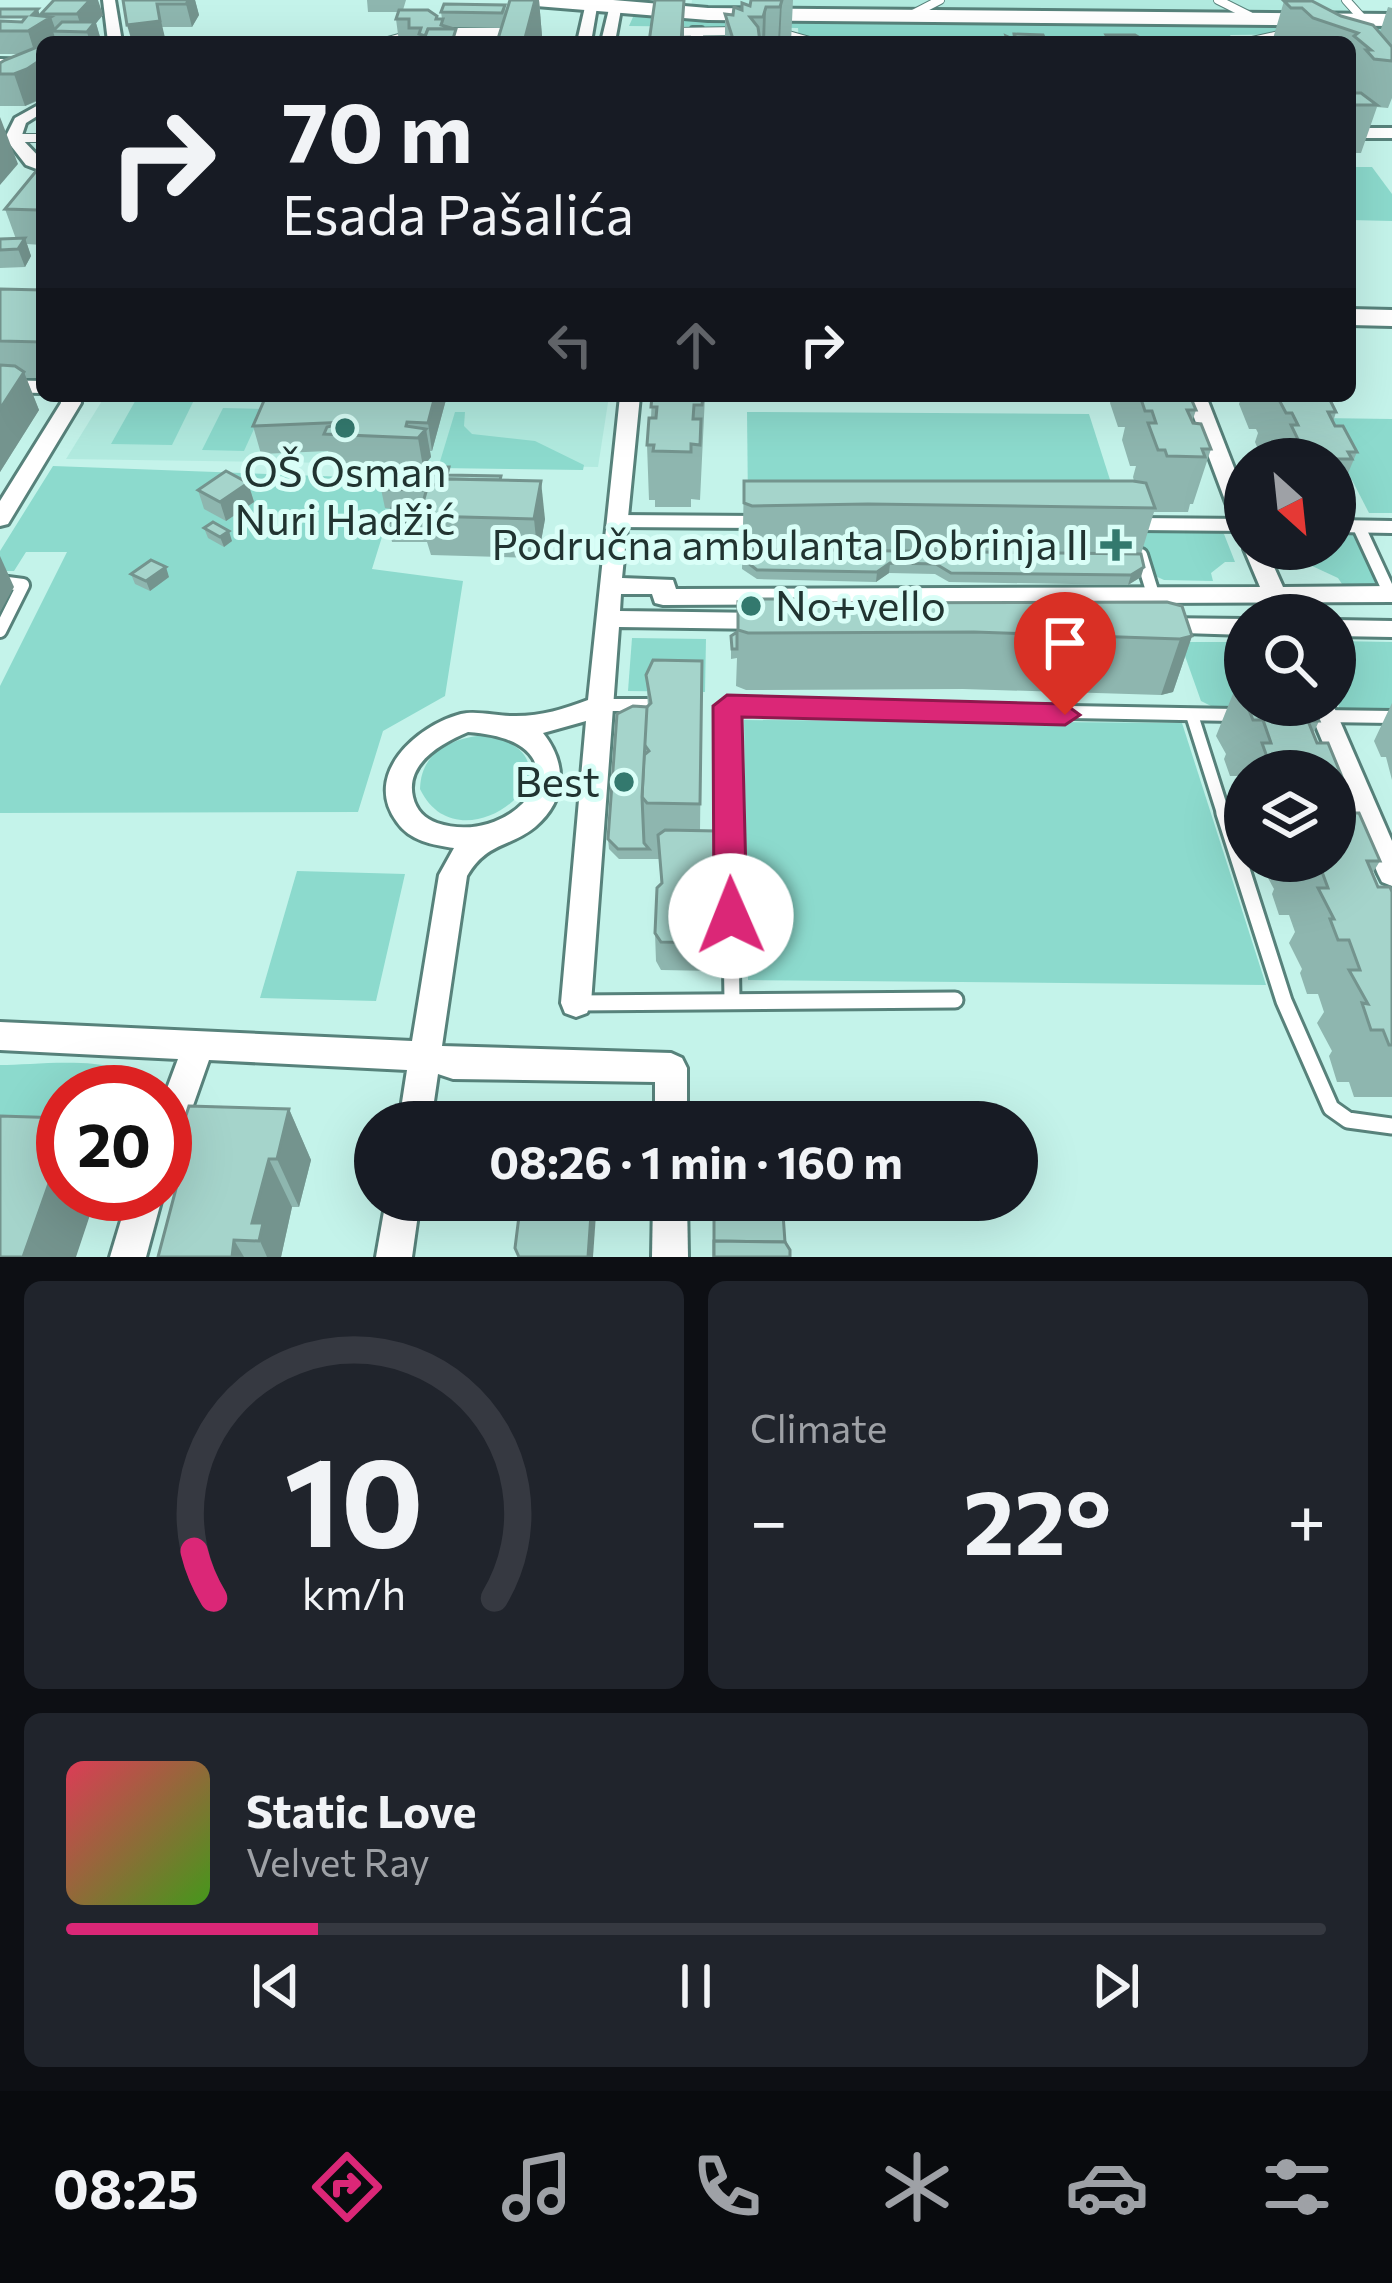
<!DOCTYPE html>
<meta charset="utf-8">
<style>
body{margin:0;font-family:Commissioner,sans-serif;background:#20242c;color:#f1f3f6;height:100vh;display:flex;flex-direction:column;font-size:45px;white-space:nowrap}
*{box-sizing:border-box;margin:0}
p{font-size:39px;color:#9ea1a6}
.icon{flex:none;width:66px;height:66px;fill:none;stroke:currentColor;stroke-width:2;stroke-linecap:round;stroke-linejoin:round}
.map{position:relative;height:1257px;overflow:hidden}
.drawer{display:flex;flex-direction:column;gap:24px;padding:24px;background:#0d0f14;flex:1}
.drawer>*{flex:none}
.banner{position:absolute;left:36px;top:36px;width:1320px;height:366px;border-radius:18px;box-shadow:0 12px 48px #0002;background:#171b24;color:#f1f3f6;overflow:hidden}
.needle{width:78px;rotate:153deg}
.fabs{position:absolute;left:1224px;top:438px;display:grid;gap:24px}
.fabs a{display:grid;place-items:center;width:132px;height:132px;border-radius:50%;background:#171b24;box-shadow:0 12px 48px #0002;font-size:60px}
.speed{position:absolute;left:36px;top:1065px;display:flex;gap:24px;font-size:60px;font-weight:700;text-align:center}
.speed>*{display:grid;place-content:center;width:156px;height:156px;border-radius:50%;background:#171b24;box-shadow:0 12px 48px #0002;line-height:1}
.speed .limit{border:18px solid #d22;background:#fff;color:#111}
.pin{position:absolute;display:grid;place-items:center;width:102px;height:102px;color:#fff;margin:-123px -51px;border-radius:50% 50% 50% 0;rotate:-45deg;box-shadow:0 0 12px #0007}
.pin .icon{rotate:45deg}
.me{position:absolute;width:132px;margin:-66px;rotate:359deg;stroke-linejoin:round;filter:drop-shadow(0 0 9px #0008)}
.turn{display:flex;align-items:center;gap:42px;height:252px;padding:0 48px;font-size:54px}
.turn .icon{width:156px;height:156px;stroke-width:2.5}
.turn b{display:block;font-size:84px;line-height:102px}
.lanes{display:flex;align-items:center;height:114px;padding:0 48px;background:#0003;justify-content:center;gap:60px;direction:ltr}
.lanes .off{opacity:.35}
.big{font-size:90px;font-weight:700;line-height:1.1}
.drawer .widget{flex:1;display:flex;flex-direction:column;justify-content:center;gap:18px;min-width:0;padding:0 42px;border-radius:18px;background:#20242c}
.drawer .dial{align-items:center;gap:0}
.dial svg{height:312px;overflow:visible;fill:none;stroke:#363941;stroke-width:7;stroke-linecap:round;text-anchor:middle}
.dial text{fill:#f1f3f6;stroke:none}
.song{display:flex;align-items:center;gap:36px}
.cover{width:144px;height:144px;border-radius:18px;background:linear-gradient(135deg,hsl(350 70% 55%),hsl(100 70% 35%))}
.played{height:12px;border-radius:6px;background:linear-gradient(90deg,#db2777 20%,#363941 20%)}
.keys{display:flex;justify-content:space-around;direction:ltr}
.heat{display:flex;justify-content:space-between;align-items:center;font-size:66px;direction:ltr}
.drawer .tiles{flex:1;display:grid;gap:24px;grid-template-columns:1fr 1fr}
.widget:last-child{grid-column:span 2}
.trip{position:absolute;left:354px;top:1101px;width:684px;height:120px;border-radius:60px;background:#171b24;box-shadow:0 12px 48px #0002;font-weight:700;line-height:120px;text-align:center}
.menu{display:flex;height:192px;justify-content:space-around;align-items:center;background:#090b0e;color:#9ea1a6}
.menu .icon{width:84px;height:84px}
.menu .current{color:#db2777}
.menu b{font-size:54px;color:#f1f3f6}
.map>svg:first-child{display:block}
</style>
<div class="map">
<svg width="1392" height="1257" viewBox="0 0 1392 1257">
<rect width="100%" height="100%" fill="#c4f3ea"/>
<g fill="#b1eadf">
<path d="M692,0H1341L1356,16L691,9Z"/>
<path d="M105,396H609L598,467L66,459Z"/>
</g>
<g fill="#8cdacd">
<path d="M641,16L803,23L1392,24V33L1230,35L1234,42H799L798,28L629,26L633,17Z"/>
<path d="M1350,167H1372L1392,194V221L1350,220Z"/>
<path d="M138,396H196L172,445L111,444Z"/>
<path d="M223,408L263,409L244,451L202,450Z"/>
<path d="M455,412H465L464,426L472,434L535,441L584,465L583,470L438,468Z"/>
<path d="M747,412L1089,414L1119,508L748,505Z"/>
<path d="M1320,418L1392,419V513H1369Z"/>
<path d="M53,466L400,479L372,569L463,581L445,696L383,731L358,812L0,813V686L67,552H26L14,571H0V551Z"/>
<path d="M1147,528H1216L1224,534L1235,562H1225L1211,573L1213,581L1164,580L1153,575L1138,534Z"/>
<path d="M1335,529L1370,535L1392,577L1384,584H1342L1338,578L1297,559L1293,549H1335Z"/>
<path d="M632,638L706,639L705,692L628,691Z"/>
<path d="M1335,641L1392,642V710H1339Z"/>
<path d="M1180,642H1245V705L1311,708L1213,707L1201,701Z"/>
<path d="M744,720L1182,723L1266,985L748,980Z"/>
<path d="M486,735C598,759 461,875 420,789C421,751 452,738 486,735Z"/>
<path d="M297,871L405,874L376,1001L260,998Z"/>
<path d="M0,1065C42,1065 132,1051 153,1092H63V1151L0,1162Z"/>
</g>
<g fill="none" stroke-linecap="round" stroke-linejoin="round">
<g stroke="#57827b" stroke-width="10">
<g id="lane-far2">
<path d="M1218,0L1250,16"/>
<path d="M1346,0L1364,20"/>
<path d="M909,16L940,0"/>
<path d="M442,32H511"/>
<path d="M670,32L740,31"/>
<path d="M778,32L813,42"/>
<path d="M384,42L410,35"/>
<path d="M1248,42L1288,33"/>
<path d="M13,138H42"/>
</g>
</g>
<g stroke="#57827b" stroke-width="18">
<g id="lane-far1">
<path d="M617,521L758,522"/>
<path d="M1139,524L1245,525"/>
<path d="M1335,526L1392,527"/>
<path d="M1359,527L1390,594"/>
<path d="M1141,555L1153,594"/>
<path d="M0,582L23,585L0,631"/>
<path d="M601,705H658"/>
<path d="M1192,715L1224,816"/>
<path d="M1322,716L1392,717"/>
<path d="M729,816L727,706L1235,715"/>
</g>
</g>
<g stroke="#57827b" stroke-width="21">
<g id="lane">
<path d="M729,813L732,1000"/>
<path d="M1224,813L1284,1001L1331,1108L1348,1120L1392,1126"/>
<path d="M577,1003L955,1000"/>
</g>
</g>
<g stroke="#57827b" stroke-width="6">
<g id="street">
<path d="M103,0H115L122,42H108Z"/>
<path d="M591,3L597,7L591,42H577L585,7Z"/>
<path d="M615,5L621,9L615,42H601L609,9Z"/>
<path d="M692,28H702L704,42H690Z"/>
<path d="M484,29L496,32L493,42H479Z"/>
<path d="M0,59L42,60V68L0,67Z"/>
<path d="M42,103V113L26,123L21,138L42,160V171L26,165L5,138L15,118Z"/>
<rect x="1350" y="128" width="42" height="10"/>
<path d="M0,380L42,381V393L0,392Z"/>
<path d="M60,396H80L81,403L8,524L0,526V501L61,403Z"/>
<path d="M620,396H640L622,578L673,580L676,589L1260,587L1244,549L1245,547L1266,549L1283,587L1392,586V602L663,605L655,603L652,594H621L620,611L766,613L778,621L766,629L619,627L591,1003L587,1013L576,1017L565,1013L561,1003L586,721L543,733C567,763 567,800 535,827C509,848 487,842 467,876L442,1046L671,1053L682,1058L687,1068V1122H655V1082L453,1079L438,1074L431,1122H399L407,1070L209,1060L177,1151L165,1156V1094L178,1059L0,1050V1022L412,1041L439,875L454,848C433,845 410,841 397,822C362,775 416,726 461,714C478,710 499,717 516,716C542,716 564,709 588,700ZM468,732C598,741 519,850 437,823C425,819 416,810 413,797C405,763 442,743 468,732Z"/>
<path d="M1186,396H1206L1245,496V531L1234,524Z"/>
<path d="M1161,618L1245,619V635L1153,632L1149,626L1153,620Z"/>
<path d="M1335,620L1392,621V637L1335,636Z"/>
<path d="M1307,705H1333L1392,841V886L1382,882L1378,874Z"/>
<path d="M129,1194H163L146,1257H110Z"/>
<path d="M386,1200H420L412,1257H376Z"/>
<path d="M653,1200H687L688,1257H652Z"/>
</g>
</g>
<g stroke="#57827b" stroke-width="6">
<path id="secondary" d="M1350,309L1392,310V326L1350,325Z"/>
</g>
<g stroke="#57827b" stroke-width="6">
<path id="primary" d="M526,0H613L708,8L1392,14V26L708,20L536,6Z"/>
</g>
<use href="#lane-far2" stroke="#fff" stroke-width="8"/>
<use href="#lane-far1" stroke="#fff" stroke-width="12"/>
<use href="#lane" stroke="#fff" stroke-width="15"/>
<use href="#street" fill="#fff" fill-rule="evenodd"/>
<use href="#secondary" fill="#fff" fill-rule="evenodd"/>
<use href="#primary" fill="#fff" fill-rule="evenodd"/>
</g>
<g fill="#8eb6af">
<path d="M123,0H195L199,15L192,27H162L165,39L132,42Z"/>
<path d="M367,0H406L403,10L437,16L438,19H442L441,12L505,5L506,15L510,0H539L542,36L540,42H497L502,28L448,27L458,42H399L396,19L399,12H368Z"/>
<path d="M758,0H793L791,42H725V14L733,15Z"/>
<path d="M1284,1L1341,16L1380,32L1388,7L1392,8V98L1388,108L1377,107L1361,153H1350V93L1352,92L1350,91V42H1272Z"/>
<path d="M41,14L103,15L96,23L100,37L42,42L38,101L25,106H0V63L18,54H0V21L22,22L42,16Z"/>
<path d="M42,164V245L27,244L31,256L25,267L0,268V239H16L5,209Z"/>
<path d="M0,289L42,290V378H26L39,410L0,472Z"/>
<path d="M447,396L432,451H430L431,457L423,467L331,463L328,451L261,454L253,426Z"/>
<path d="M652,396H705L700,500L691,499V507H655V500H649L647,445L651,418Z"/>
<path d="M1112,396H1190L1196,410L1192,422L1211,449L1193,504H1190L1188,512H1154L1141,554V577L1128,585L949,582L935,574L889,573L876,582L757,579L742,569L744,481H1134L1133,477L1136,466H1130L1122,440L1125,427H1118L1110,403Z"/>
<path d="M1242,396H1328L1336,412L1333,422L1357,452L1335,504V459H1262L1255,442L1258,433L1256,429H1249L1239,404Z"/>
<path d="M451,475L502,480L545,519L538,558L431,555L427,542H392L388,522L392,509L385,508L381,489Z"/>
<path d="M248,483L254,502L226,521L204,509L198,490Z"/>
<path d="M204,528L232,541L224,547L208,538Z"/>
<path d="M131,574L169,577L150,591L135,584Z"/>
<path d="M738,602L795,603L1192,636L1173,692L1161,695L963,689L746,690L736,686L737,658L731,659V636L737,632Z"/>
<path d="M702,661L700,831H717L715,971L661,970L656,961L655,933L661,884L659,859H619L609,849L608,839L648,707L646,675Z"/>
<path d="M1243,669H1245V705H1312L1319,721L1313,734L1317,743L1347,789L1341,799L1346,813L1380,861L1372,874L1378,887L1392,892V1097H1354L1349,1082H1337L1329,1056L1332,1051L1317,1023L1324,1012L1318,994H1307L1300,973L1302,969L1289,943L1295,932L1289,915H1279L1272,894L1274,889L1262,867L1265,861H1335V771H1245V819L1238,799L1243,788L1239,776H1230L1224,759L1226,754L1216,736Z"/>
<path d="M1392,703V780L1386,757H1381L1374,741Z"/>
<path d="M289,1109L311,1160L299,1207H292L281,1257H158L178,1179L170,1165Z"/>
</g>
<g fill="#74948e">
<path d="M90,0H98L103,15L96,23L100,37L96,42H87L89,39L87,32H83L77,14Z"/>
<path d="M189,0H195L199,15L192,27L186,4Z"/>
<path d="M535,0H539L542,36L540,42H524Z"/>
<path d="M684,0V42H681Z"/>
<path d="M782,0L780,42H778L780,7Z"/>
<path d="M157,4L166,42H132L127,25Z"/>
<path d="M766,7L765,42H762L763,17Z"/>
<path d="M38,9L42,23L51,17L56,31H53L56,42H42V50L35,54L28,31L32,15Z"/>
<path d="M42,59V98L25,106L14,74Z"/>
<path d="M0,117L18,164L0,185Z"/>
<path d="M25,238L31,256L25,267L18,249Z"/>
<path d="M24,372L39,410L0,472V409Z"/>
<path d="M435,396H447L432,451L428,423Z"/>
<path d="M426,429L431,457L423,467L418,438Z"/>
<path d="M541,481L545,519L538,558L534,519Z"/>
<path d="M248,483L254,502L226,521L220,502Z"/>
<path d="M229,531L232,541L224,547L220,537Z"/>
<path d="M0,556L14,587L0,612Z"/>
<path d="M890,563L889,573L876,582L877,572Z"/>
<path d="M166,567L169,577L150,591L146,581Z"/>
<path d="M1144,567L1141,577L1128,585L1131,575Z"/>
<path d="M1192,636L1173,692L1161,695L1180,639Z"/>
<path d="M289,1109L311,1160L299,1207L277,1159Z"/>
<path d="M63,1144V1194H97L76,1257H23Z"/>
<path d="M269,1159L292,1207L281,1257H267L252,1223Z"/>
<path d="M592,1200H597L593,1257H588Z"/>
<path d="M234,1240L244,1257H232Z"/>
</g>
<g fill="#a5d4cb" stroke="#74948e" stroke-width="3">
<path d="M54,0H90L77,14H41Z"/>
<path d="M123,0H189L186,4H157L160,21L127,25Z"/>
<path d="M510,0H535L524,42H497Z"/>
<path d="M655,0H684L681,42H649Z"/>
<path d="M751,0H782L780,7H766L763,17H750L758,27L760,42H731L733,39L725,14L733,15L734,7L742,10V3L750,6Z"/>
<path d="M1284,1H1312L1341,16L1373,25L1392,47V61L1374,59L1366,50H1371L1354,36L1358,33L1313,18L1302,8H1291Z"/>
<path d="M444,4L505,5L502,13L441,12Z"/>
<path d="M0,9H38L32,15L51,17L28,31H0V21L22,22L26,17H0Z"/>
<path d="M399,10H428L437,16L436,19H443L441,25L454,29H428L425,36L419,34L421,28H409V19H396Z"/>
<path d="M62,22H95L87,32L53,31Z"/>
<path d="M428,29H456L452,42H423Z"/>
<path d="M1014,34L1043,35L1046,42H1008L1006,36L1015,40Z"/>
<path d="M1106,35H1135L1147,42H1110Z"/>
<path d="M60,39H89L87,42H51Z"/>
<path d="M141,39H170L171,42H139Z"/>
<path d="M42,45V59L27,69L14,74H0V63L5,60Z"/>
<path d="M1350,93H1361L1377,105H1350Z"/>
<path d="M42,164V205L38,210L5,209Z"/>
<path d="M25,238L18,249L0,250V239Z"/>
<path d="M0,289L42,290V342L0,341Z"/>
<path d="M0,365L15,366L24,372L0,409Z"/>
<path d="M266,396H435L428,423L407,422L406,426L426,429L418,438L324,434L327,427L349,422L253,426Z"/>
<path d="M652,396H703L702,405H694L693,419H701L700,445L691,444V452L653,451L654,445H647L649,418H656L657,407H651Z"/>
<path d="M1140,396H1190L1196,410H1187L1193,423L1201,424L1211,449H1202L1205,457L1167,456L1165,450H1158L1148,423H1156L1152,411H1145Z"/>
<path d="M1277,396H1328L1336,412H1328L1335,426H1343L1357,452H1348L1352,459H1314L1311,452H1304L1291,425H1298L1292,413H1286Z"/>
<path d="M435,467H449L447,475L501,476L500,480L443,479L441,485H428L426,490L381,489L385,475H433Z"/>
<path d="M226,471L248,483L220,502L198,490Z"/>
<path d="M443,479L541,481L534,519L425,516L427,509H421L428,485H441Z"/>
<path d="M744,481H1133L1146,483L1155,508L868,504L752,506L744,503Z"/>
<path d="M393,504H423L421,509L424,522H388Z"/>
<path d="M213,522L229,531L220,537L204,528Z"/>
<path d="M742,549L1141,554L1144,567L1131,575L951,573L936,564L890,563L877,572L757,570L743,559Z"/>
<path d="M151,560L166,567L146,581L131,574Z"/>
<path d="M749,599H795V603L1167,602L1182,606L1192,636L1180,639L974,632L748,633L738,630V602L749,603Z"/>
<path d="M737,632V649H732L731,636Z"/>
<path d="M653,660L702,661L700,804L647,803L642,797L644,755L649,751L644,744L646,708L651,703L646,675Z"/>
<path d="M1238,680H1245V692Z"/>
<path d="M1247,705H1312L1319,721H1308L1317,743H1328L1347,789L1337,788L1346,813H1359L1380,861H1367L1378,887H1390L1392,892V1045H1389L1383,1030H1371L1362,1003L1368,1004L1349,970H1360L1349,940H1338L1330,919H1334L1318,888H1328L1318,861H1335V771H1272L1262,743H1271L1263,720H1253Z"/>
<path d="M633,706L647,707L642,797L644,843L649,849H618L608,839L617,714Z"/>
<path d="M665,830L717,831L716,943L661,942L655,933L657,888L662,883L658,835Z"/>
<path d="M749,1104L780,1105L787,1115L786,1122H714V1108L749,1109Z"/>
<path d="M537,1105H599L597,1122H528L529,1111Z"/>
<path d="M189,1106L289,1109L277,1159H269L252,1223H263L259,1241L234,1240L232,1257H158L182,1166L170,1165Z"/>
<path d="M0,1116L63,1118V1144L23,1257H0Z"/>
<path d="M521,1200H592L588,1257H519L515,1248Z"/>
<path d="M714,1200H782L785,1242L714,1241V1257Z"/>
<path d="M714,1241L785,1242L790,1250V1257H714Z"/>
</g>
<path fill="#db2777" stroke="#8e194d" stroke-width="3" d="M727,695L1065,704L1080,715L1065,725L742,717L747,916L743,926L731,930L719,926L714,916L713,706Z"/>
<g fill="#33796e" stroke="#d9fef7" stroke-width="4.5">
<circle cx="345" cy="428" r="12"/>
<path d="M1110 527h12v12h12v12h-12v12h-12v-12h-12v-12h12z"/>
<circle cx="751" cy="606" r="12"/>
<circle cx="624" cy="782" r="12"/>
</g>
<g text-anchor="middle" stroke-width="10" stroke-linejoin="round" paint-order="stroke">
<g font-size="42" fill="#213431" stroke="#d9fef7" text-anchor="end">
<text x="345" y="487" text-anchor="middle">OŠ Osman<tspan x="345" dy="48">Nuri Hadžić</tspan></text>
<text x="1089" y="560">Područna ambulanta Dobrinja II</text>
<text x="775" y="621" text-anchor="start">No+vello</text>
<text x="600" y="797">Best</text>
</g>
</g>
</svg>
<div class="fabs">
<a><svg class="needle" viewBox="-14 -14 28 28"><path d="M0-13l5 13h-10z" fill="#e53935"/><path d="M0 13l5-13h-10z" fill="#9ea1a6"/></svg></a>
<a><svg class="icon" aria-label="search" viewBox="0 0 24 24"><circle cx="10" cy="10" r="6"/><path d="M15 15l6 6"/></svg></a>
<a><svg class="icon" aria-label="layers" viewBox="0 0 24 24"><path d="M12 4l9 5-9 5-9-5zM3 14l9 5 9-5"/></svg></a>
</div>
<div class="speed"><div class="limit">20</div></div>
<div class="pin" style="left:1065px;top:715px;background:#d93025"><svg class="icon" aria-label="arrive" viewBox="0 0 24 24"><path d="M6 21V4h12l-3 4 3 4H6"/></svg></div>
<svg class="me" style="left:731px;top:916px" viewBox="-20 -20 40 40"><circle r="19" fill="#fff"/><path d="M0-13L10 11 0 6-10 11z" fill="#db2777"/></svg>
<div class="trip">08:26 · 1 min · 160 m</div>
<div class="banner">
<div class="turn"><svg class="icon" aria-label="right" viewBox="0 0 24 24"><path d="M7 20v-9h11M14 6l5 5-5 5"/></svg><div><b>70 m</b>Esada Pašalića</div></div>
<div class="lanes"><svg class="icon off" aria-label="left" viewBox="0 0 24 24"><path d="M17 20v-9H6M10 6l-5 5 5 5"/></svg><svg class="icon off" aria-label="ahead" viewBox="0 0 24 24"><path d="M12 20V5M6 11l6-6 6 6"/></svg><svg class="icon" aria-label="right" viewBox="0 0 24 24"><path d="M7 20v-9h11M14 6l5 5-5 5"/></svg></div>
</div>
</div>
<section class="drawer">
<div class="tiles">
<div class="widget dial"><svg viewBox="0 0 100 80">
<path d="M14 69A42 42 0 1 1 86 69"/>
<path d="M14 69A42 42 0 0 1 9 57" stroke="#db2777"/>
<text x="50" y="56" font-size="32" font-weight="700">10</text>
<text x="50" y="72" font-size="11">km/h</text>
</svg></div>
<div class="widget"><p>Climate</p>
<div class="heat"><a>−</a><b class="big">22°</b><a>+</a></div>
</div>
<div class="widget">
<div class="song"><i class="cover"></i><div><b>Static Love</b><p>Velvet Ray</p></div></div>
<div class="played"></div>
<div class="keys"><svg class="icon" aria-label="previous" viewBox="0 0 24 24"><path d="M18 5L8 12l10 7zM5 5v14"/></svg><svg class="icon" aria-label="pause" viewBox="0 0 24 24"><path d="M8 5v14M16 5v14"/></svg><svg class="icon" aria-label="next" viewBox="0 0 24 24"><path d="M6 5l10 7-10 7zM19 5v14"/></svg></div>
</div>
</div>
</section>
<nav class="menu">
<b>08:25</b>
<svg class="icon current" aria-label="directions" viewBox="0 0 24 24"><path d="M12 3l9 9-9 9-9-9zM9 14v-3h6M13 9l2 2-2 2"/></svg>
<svg class="icon" aria-label="music" viewBox="0 0 24 24"><path d="M9 18V5l10-2v13"/><circle cx="6" cy="18" r="3"/><circle cx="16" cy="16" r="3"/></svg>
<svg class="icon" aria-label="phone" viewBox="0 0 24 24"><path d="M5 4h4l2 5-3 2q2 4 5 5l2-3 5 2v4C11 20 4 13 5 4z"/></svg>
<svg class="icon" aria-label="climate" viewBox="0 0 24 24"><path d="M12 3v18M4 7l16 10M4 17L20 7"/></svg>
<svg class="icon" aria-label="car" viewBox="0 0 24 24"><path d="M5 17H2v-5l4-1 3-4h7l3 4 3 1v5h-3M9 17h6M6 11h13"/><circle cx="7" cy="17" r="2"/><circle cx="17" cy="17" r="2"/></svg>
<svg class="icon" aria-label="filters" viewBox="0 0 24 24"><path d="M4 7h16M4 17h16"/><circle cx="9" cy="7" r="2"/><circle cx="15" cy="17" r="2"/></svg>
</nav>
